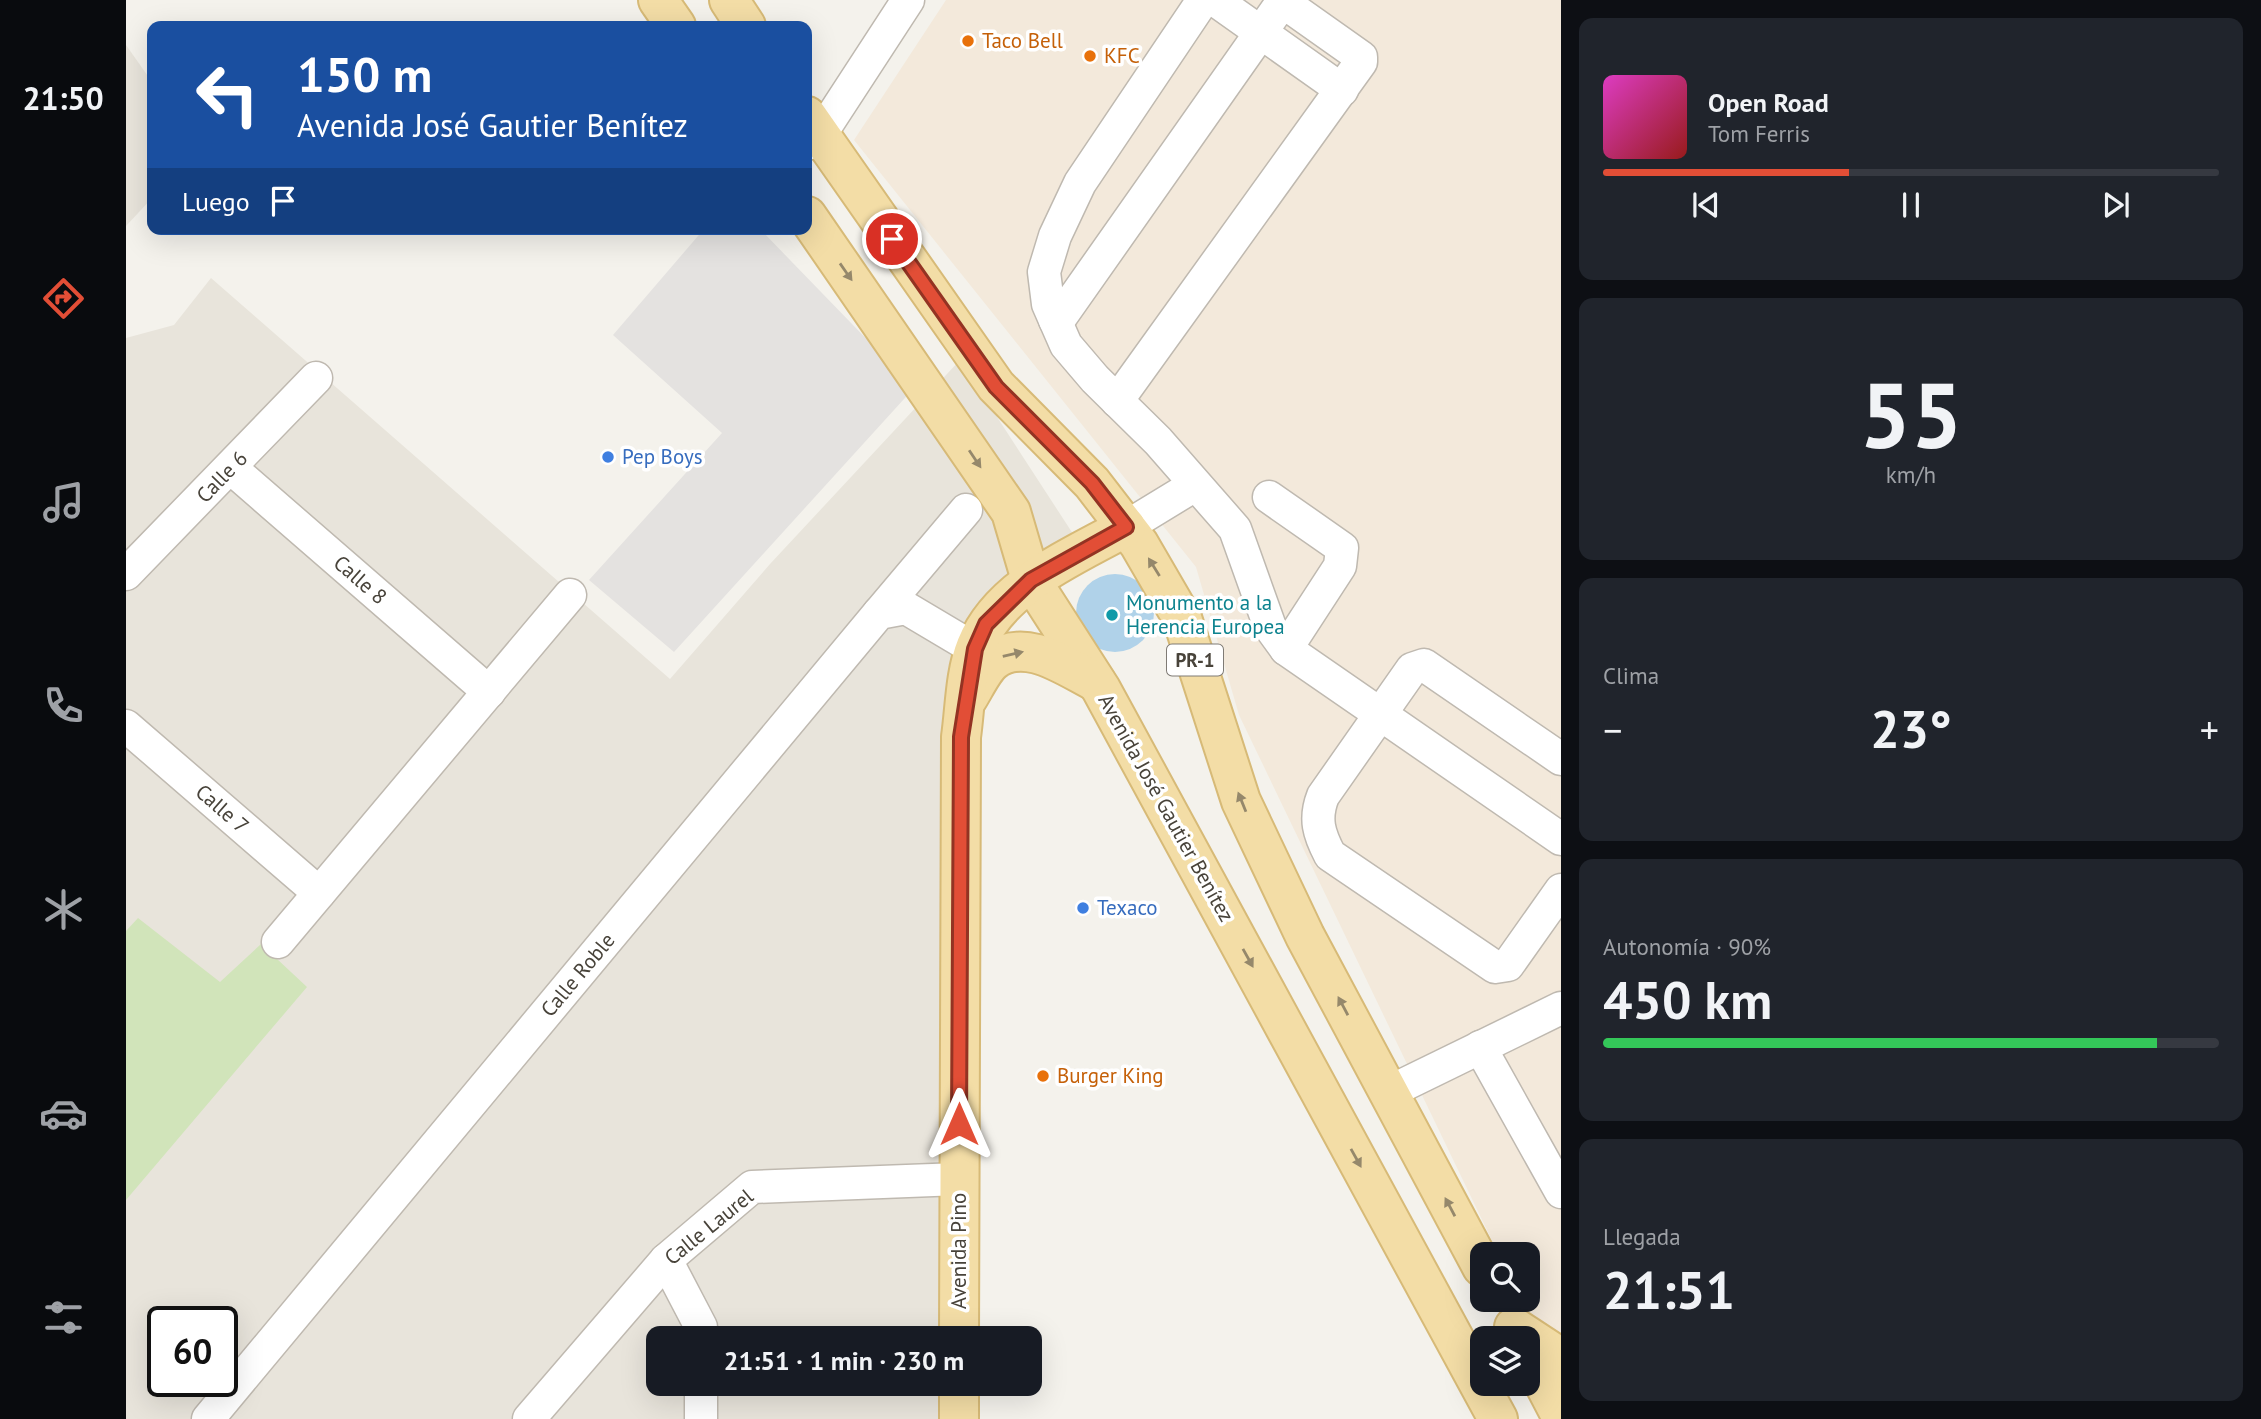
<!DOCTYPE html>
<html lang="es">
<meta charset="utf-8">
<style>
body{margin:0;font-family:"PT Sans",sans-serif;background:#20242c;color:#f1f3f6;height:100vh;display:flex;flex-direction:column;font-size:26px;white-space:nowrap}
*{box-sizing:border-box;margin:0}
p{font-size:23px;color:#9ea1a6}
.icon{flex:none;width:38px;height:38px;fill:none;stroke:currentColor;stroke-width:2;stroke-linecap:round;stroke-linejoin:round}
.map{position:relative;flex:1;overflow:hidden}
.sheet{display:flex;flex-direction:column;gap:18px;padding:18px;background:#0d0f14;width:700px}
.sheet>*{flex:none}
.hud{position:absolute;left:21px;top:21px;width:665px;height:214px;border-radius:14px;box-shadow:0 7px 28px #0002;background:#1a4fa0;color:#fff;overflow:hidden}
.controls{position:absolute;left:1344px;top:1242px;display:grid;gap:14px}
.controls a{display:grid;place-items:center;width:70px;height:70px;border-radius:14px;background:#171b24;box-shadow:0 7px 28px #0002;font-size:35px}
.speed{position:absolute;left:21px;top:1306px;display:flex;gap:14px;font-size:35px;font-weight:700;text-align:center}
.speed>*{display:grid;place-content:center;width:91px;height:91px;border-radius:50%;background:#171b24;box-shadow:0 7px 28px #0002;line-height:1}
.speed .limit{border:4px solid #111;border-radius:10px;background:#fff;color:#111}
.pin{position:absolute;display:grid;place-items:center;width:60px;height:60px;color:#fff;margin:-30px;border:4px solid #fff;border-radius:50%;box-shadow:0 2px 7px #0007}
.me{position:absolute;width:77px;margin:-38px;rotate:0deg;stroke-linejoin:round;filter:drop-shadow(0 0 5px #0008)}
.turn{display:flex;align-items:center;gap:24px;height:147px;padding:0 35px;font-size:32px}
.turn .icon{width:91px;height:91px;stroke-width:2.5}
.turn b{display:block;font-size:49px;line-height:60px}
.then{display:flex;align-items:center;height:66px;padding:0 35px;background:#0003;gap:14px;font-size:26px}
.big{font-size:52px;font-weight:700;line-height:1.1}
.sheet .card{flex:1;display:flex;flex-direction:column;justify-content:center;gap:10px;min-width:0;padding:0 24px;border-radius:14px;background:#20242c}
.sheet .dial{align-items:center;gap:0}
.dial b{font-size:91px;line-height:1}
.song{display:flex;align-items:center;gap:21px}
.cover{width:84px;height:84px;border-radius:10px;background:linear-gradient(135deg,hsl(310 70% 55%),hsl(0 70% 35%))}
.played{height:7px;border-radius:4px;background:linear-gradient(90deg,#e24e36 40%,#363941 40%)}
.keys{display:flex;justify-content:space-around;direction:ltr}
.heat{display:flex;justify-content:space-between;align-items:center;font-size:38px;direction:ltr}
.charge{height:10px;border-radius:5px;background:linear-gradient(90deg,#34c759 90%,#363941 0)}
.trip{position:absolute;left:520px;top:1326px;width:396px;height:70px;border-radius:14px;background:#171b24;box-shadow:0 7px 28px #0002;font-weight:700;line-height:70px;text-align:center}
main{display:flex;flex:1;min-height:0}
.menu{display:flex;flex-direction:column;width:126px;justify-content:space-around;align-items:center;background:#090b0e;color:#9ea1a6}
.menu .icon{width:49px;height:49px}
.menu .current{color:#e24e36}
.menu b{font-size:32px;color:#f1f3f6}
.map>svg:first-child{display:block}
</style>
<main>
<nav class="menu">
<b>21:50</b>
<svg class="icon current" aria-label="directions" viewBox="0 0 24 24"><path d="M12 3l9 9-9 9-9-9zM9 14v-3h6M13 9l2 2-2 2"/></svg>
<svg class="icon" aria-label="music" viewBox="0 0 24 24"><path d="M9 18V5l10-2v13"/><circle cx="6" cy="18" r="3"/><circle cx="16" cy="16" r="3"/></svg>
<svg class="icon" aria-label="phone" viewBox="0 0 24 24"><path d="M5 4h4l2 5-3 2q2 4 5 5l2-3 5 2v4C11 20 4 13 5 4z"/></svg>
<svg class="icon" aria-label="climate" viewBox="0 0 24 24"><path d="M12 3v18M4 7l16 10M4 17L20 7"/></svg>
<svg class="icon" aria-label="car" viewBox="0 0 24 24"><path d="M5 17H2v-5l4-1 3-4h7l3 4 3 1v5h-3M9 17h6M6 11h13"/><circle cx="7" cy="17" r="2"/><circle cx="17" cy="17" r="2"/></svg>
<svg class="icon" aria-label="filters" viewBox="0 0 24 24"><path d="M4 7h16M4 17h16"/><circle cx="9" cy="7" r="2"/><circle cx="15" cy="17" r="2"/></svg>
</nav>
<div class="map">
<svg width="1435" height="1419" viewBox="0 0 1435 1419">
<rect width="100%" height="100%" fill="#f4f2ec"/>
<g fill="#e8e4db" fill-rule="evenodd">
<path d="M0,45L26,82V198L0,226Z"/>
<path d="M85,278L544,679L644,564L834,360L951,540L856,623L829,1339H532V1384H829V1419H0V338L48,325ZM37,1321H96V1381H37Z"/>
</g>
<path fill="#f3e9db" d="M820,0H1435V1384L1395,1300H1402V1255H1373L1113,715L1070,567L728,140Z"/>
<path fill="#d1e4ba" d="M12,918L94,982L135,944L181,987L0,1200V931Z"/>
<path fill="#e4e2e0" d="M578,229H634L788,388L548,652L463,580L596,433L487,335Z"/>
<circle fill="#b0d2e9" cx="989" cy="613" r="39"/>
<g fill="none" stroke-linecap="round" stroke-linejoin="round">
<g stroke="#bfb9b0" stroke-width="35">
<g id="minor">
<path d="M1077,0L954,183L929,236L918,272L922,304L940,345L969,379L1032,441L1109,529L1144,627L1160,649L1435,839"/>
<path d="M1089,0L1216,90"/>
<path d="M681,144L694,135L782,0"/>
<path d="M929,320L934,318L1152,8L1160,4L1235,57V62L991,401"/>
<path d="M105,468L363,692"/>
<path d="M1143,497L1216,548L1214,566L1160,649"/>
<path d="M1000,527L1069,485"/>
<path d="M0,574L190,378"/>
<path d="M753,613L840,510"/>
<path d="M0,726L193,893"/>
<path d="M1435,759L1298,665L1286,669L1197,796C1188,819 1193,834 1204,855L1369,967L1382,965L1435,890"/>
<path d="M152,942L444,595"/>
<path d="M1354,1047L1435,1192"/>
<path d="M1263,1092L1435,1008"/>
<path d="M540,1260L575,1327V1339"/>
<path d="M82,1419L753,613L780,608L849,649"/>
<path d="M403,1419L540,1260L626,1187L833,1179"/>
<path d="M575,1419V1384"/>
</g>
</g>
<g stroke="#d7ba77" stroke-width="42">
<g id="major">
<path d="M532,0L550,26"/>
<path d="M603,0L620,26"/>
<path d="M681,116L870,386L966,483L1013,544L1056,618L1115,801L1179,936L1356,1267"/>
<path d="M681,216L885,512L905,580L975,689L1372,1419"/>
<path d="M842,698C849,687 857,669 867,661C899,636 940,667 970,682"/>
<path d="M1388,1327L1435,1358"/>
<path d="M833,1339L835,737C839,709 839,673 850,646C874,586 947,557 1000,527"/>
<path d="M1402,1353L1435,1416"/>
<path d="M833,1419V1384"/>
</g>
</g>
<use href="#minor" stroke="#fff" stroke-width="32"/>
<use href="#major" stroke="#f3dda6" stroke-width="38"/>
</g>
<defs><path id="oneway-solid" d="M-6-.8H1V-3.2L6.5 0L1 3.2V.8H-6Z" transform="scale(1.75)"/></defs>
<g fill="#95886b">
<use href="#oneway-solid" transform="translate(720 272) rotate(55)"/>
<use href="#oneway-solid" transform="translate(849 459) rotate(56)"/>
<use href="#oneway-solid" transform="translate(1028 567) rotate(-122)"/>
<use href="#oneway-solid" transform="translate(887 654) rotate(-13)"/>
<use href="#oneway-solid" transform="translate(1116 802) rotate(-112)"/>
<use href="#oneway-solid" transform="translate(1122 958) rotate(61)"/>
<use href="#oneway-solid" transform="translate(1217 1006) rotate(-118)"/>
<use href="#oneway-solid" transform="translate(1230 1158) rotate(61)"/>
<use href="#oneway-solid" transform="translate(1324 1207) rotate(-118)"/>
</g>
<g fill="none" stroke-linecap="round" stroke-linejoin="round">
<g stroke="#933323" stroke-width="18">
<path id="route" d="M766,239L870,387L966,483L1000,527L905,580L860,624L849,649L835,737L833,1124"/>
</g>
<use href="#route" stroke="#e24e36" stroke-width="12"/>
</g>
<g fill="#e8710a" stroke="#fff" stroke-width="2.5">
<circle cx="842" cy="41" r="7"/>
<circle cx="964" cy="56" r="7"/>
<circle cx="917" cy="1076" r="7"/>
</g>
<g fill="#3f7fe0" stroke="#fff" stroke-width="2.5">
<circle cx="482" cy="457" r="7"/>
<circle cx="957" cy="908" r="7"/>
</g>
<circle fill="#0f9aa8" stroke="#fff" stroke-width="2.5" cx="986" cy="615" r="7"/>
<g text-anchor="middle" stroke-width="7" stroke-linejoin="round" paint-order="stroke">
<rect fill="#fff" stroke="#7f7b75" stroke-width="2" x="1041" y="644.5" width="56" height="31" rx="5"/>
<g font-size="19" font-weight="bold" fill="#48433a">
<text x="1069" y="667">PR-1</text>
</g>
<g font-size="21" fill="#c56008" stroke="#fff" text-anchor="start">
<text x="856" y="48">Taco Bell</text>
<text x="978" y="63">KFC</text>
<text x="931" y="1083">Burger King</text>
</g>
<g font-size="21" fill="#366cbe" stroke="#fff" text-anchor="start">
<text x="496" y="464">Pep Boys</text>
<text x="971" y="915">Texaco</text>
</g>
<g font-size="21" fill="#48433a" stroke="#fff">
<text transform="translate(96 477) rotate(-46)" y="7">Calle 6</text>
<text transform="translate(234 580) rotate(41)" y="7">Calle 8</text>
<text transform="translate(1040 808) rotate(61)" y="7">Avenida José Gautier Benítez</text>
<text transform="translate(96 809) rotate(41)" y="7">Calle 7</text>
<text transform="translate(452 975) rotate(-50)" y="7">Calle Roble</text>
<text transform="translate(583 1227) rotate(-39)" y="7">Calle Laurel</text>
<text transform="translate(833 1251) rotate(-90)" y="7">Avenida Pino</text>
</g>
<g font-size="21" fill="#0d838f" stroke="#fff" text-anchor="start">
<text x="1000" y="610">Monumento a la<tspan x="1000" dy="24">Herencia Europea</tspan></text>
</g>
</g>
</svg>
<div class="controls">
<a><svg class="icon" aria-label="search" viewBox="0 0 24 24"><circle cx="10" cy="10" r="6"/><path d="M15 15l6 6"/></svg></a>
<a><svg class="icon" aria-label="layers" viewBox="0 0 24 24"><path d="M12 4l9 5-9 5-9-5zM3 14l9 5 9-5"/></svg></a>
</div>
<div class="speed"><div class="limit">60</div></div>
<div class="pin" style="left:766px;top:239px;background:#d93025"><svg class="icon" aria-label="arrive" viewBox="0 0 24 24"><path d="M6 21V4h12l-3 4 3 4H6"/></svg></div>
<svg class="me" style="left:833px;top:1124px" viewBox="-20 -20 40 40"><path d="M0-17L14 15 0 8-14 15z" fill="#e24e36" stroke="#fff" stroke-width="4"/></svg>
<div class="trip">21:51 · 1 min · 230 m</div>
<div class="hud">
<div class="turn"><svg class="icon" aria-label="left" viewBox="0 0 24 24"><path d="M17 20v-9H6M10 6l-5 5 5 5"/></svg><div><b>150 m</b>Avenida José Gautier Benítez</div></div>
<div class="then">Luego<svg class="icon" aria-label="arrive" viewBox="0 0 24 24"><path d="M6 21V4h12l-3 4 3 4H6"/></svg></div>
</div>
</div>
<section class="sheet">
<div class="card">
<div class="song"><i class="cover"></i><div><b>Open Road</b><p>Tom Ferris</p></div></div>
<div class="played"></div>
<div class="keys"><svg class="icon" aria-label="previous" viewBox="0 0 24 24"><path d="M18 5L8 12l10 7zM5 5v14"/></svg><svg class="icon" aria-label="pause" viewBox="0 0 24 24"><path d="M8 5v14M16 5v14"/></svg><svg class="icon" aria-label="next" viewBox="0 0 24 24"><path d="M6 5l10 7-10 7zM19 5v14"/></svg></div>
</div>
<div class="card dial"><b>55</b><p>km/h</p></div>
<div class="card"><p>Clima</p>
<div class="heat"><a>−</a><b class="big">23°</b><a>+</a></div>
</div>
<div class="card"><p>Autonomía · 90%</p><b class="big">450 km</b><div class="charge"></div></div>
<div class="card"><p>Llegada</p><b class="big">21:51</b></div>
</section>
</main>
